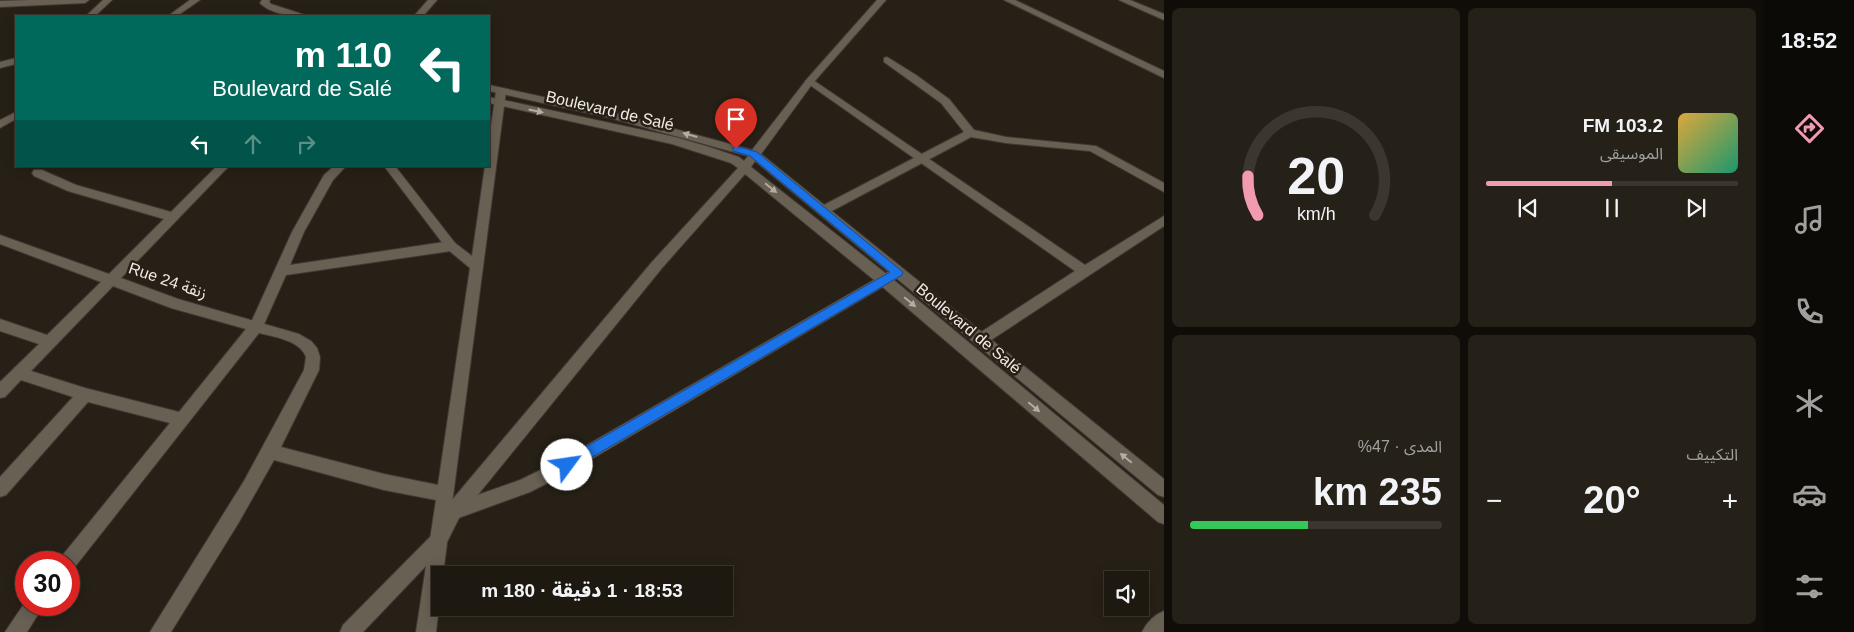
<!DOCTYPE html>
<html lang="ar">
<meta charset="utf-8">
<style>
body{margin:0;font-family:Arial,"Noto Sans Arabic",sans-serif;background:#252119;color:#f1f3f6;direction:rtl;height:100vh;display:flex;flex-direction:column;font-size:19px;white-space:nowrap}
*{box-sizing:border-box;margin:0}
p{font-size:16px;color:#a0a09f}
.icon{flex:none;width:28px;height:28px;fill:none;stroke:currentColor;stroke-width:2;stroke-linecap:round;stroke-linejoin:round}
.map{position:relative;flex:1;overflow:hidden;direction:ltr}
.details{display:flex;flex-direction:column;gap:8px;padding:8px;background:#100d09;width:600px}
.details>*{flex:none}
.banner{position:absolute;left:15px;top:15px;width:475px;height:152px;border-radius:0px;box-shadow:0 2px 12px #0003,0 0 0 1px #3b3730;direction:rtl;background:#00695c;color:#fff;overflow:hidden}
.fabs{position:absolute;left:1104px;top:571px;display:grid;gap:10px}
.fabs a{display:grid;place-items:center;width:45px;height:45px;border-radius:0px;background:#1d1810;box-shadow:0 2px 12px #0003,0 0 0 1px #3b3730;font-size:25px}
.speed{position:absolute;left:15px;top:551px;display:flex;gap:10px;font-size:25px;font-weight:700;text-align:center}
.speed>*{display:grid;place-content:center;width:65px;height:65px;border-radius:50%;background:#1d1810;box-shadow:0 2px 12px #0003,0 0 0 1px #3b3730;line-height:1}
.speed .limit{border:8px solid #d22;background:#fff;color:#111}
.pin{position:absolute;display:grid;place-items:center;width:42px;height:42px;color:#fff;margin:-51px -21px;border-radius:50% 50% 50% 0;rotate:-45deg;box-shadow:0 0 5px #0007}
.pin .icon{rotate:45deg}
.me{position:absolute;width:55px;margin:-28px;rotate:59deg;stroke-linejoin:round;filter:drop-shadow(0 0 4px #0008)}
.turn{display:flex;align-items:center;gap:18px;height:105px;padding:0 15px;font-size:22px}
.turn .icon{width:65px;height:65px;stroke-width:2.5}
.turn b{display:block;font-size:35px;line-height:42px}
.lanes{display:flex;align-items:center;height:48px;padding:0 15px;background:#0003;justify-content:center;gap:25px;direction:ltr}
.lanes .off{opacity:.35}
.big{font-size:38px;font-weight:800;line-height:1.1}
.details .tile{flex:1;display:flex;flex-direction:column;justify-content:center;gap:8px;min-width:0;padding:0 18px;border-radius:8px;background:#252119}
.details .dial{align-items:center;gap:0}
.dial svg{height:130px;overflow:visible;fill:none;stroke:#3b3730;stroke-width:7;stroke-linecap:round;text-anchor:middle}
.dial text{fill:#f1f3f6;stroke:none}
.song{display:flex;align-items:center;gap:15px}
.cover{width:60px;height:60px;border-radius:8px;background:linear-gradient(135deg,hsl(40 70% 55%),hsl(160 70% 35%))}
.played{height:5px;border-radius:2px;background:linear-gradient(90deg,#f19ab0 50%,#3b3730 50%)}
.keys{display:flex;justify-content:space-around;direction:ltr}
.heat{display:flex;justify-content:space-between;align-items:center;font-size:28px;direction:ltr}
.charge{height:8px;border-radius:4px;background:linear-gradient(90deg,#34c759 47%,#3b3730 0)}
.details .tiles{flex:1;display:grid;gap:8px;grid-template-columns:repeat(2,1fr)}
.trip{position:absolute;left:431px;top:566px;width:302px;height:50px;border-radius:0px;background:#1d1810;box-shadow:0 2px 12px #0003,0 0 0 1px #3b3730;font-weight:800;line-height:50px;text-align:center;direction:rtl}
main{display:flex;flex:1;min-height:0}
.tabs{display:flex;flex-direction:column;width:90px;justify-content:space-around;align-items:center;background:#0c0a06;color:#a0a09f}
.tabs .icon{width:35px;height:35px}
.tabs .current{color:#f19ab0}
.tabs b{font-size:22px;color:#f1f3f6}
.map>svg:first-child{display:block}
</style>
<main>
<nav class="tabs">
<b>18:52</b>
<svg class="icon current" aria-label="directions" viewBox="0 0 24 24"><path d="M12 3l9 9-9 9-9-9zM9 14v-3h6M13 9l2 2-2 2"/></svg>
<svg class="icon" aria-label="music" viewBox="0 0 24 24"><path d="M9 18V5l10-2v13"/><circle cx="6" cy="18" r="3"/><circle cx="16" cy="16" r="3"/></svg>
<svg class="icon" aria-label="phone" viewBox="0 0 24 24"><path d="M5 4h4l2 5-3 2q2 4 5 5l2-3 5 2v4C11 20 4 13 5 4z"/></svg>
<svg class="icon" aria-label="climate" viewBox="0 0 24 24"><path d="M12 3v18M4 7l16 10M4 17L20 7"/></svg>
<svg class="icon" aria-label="car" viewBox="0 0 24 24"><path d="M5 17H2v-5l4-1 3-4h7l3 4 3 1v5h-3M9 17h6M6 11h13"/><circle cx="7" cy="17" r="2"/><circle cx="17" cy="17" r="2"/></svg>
<svg class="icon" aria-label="filters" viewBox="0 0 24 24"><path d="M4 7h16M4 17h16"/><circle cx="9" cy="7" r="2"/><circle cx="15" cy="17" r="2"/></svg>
</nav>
<section class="details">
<div class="tiles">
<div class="tile">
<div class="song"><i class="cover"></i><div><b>103.2 FM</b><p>الموسيقى</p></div></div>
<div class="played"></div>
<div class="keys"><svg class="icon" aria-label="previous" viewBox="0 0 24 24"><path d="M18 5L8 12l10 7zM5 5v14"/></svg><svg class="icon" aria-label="pause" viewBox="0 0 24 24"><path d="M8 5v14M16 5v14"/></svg><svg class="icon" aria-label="next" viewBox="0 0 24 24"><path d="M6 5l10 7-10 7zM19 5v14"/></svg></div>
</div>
<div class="tile dial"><svg viewBox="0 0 100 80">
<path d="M14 69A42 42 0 1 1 86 69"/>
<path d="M14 69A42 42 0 0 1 8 45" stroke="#f19ab0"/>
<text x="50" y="56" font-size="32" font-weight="700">20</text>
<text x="50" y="72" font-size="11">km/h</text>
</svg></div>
<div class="tile"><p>التكييف</p>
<div class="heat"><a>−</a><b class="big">20°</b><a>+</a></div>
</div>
<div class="tile"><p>المدى · 47%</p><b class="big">235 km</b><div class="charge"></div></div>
</div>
</section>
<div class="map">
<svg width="1164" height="632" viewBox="0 0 1164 632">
<rect width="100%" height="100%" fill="#272016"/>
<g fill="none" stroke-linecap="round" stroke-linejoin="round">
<g stroke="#413a34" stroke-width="2">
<g id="service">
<path d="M262,0H270L269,2L271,4L308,16C294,17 270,14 260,3Z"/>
<path d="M428,0H437L423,16H414Z"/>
<path d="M887,57L916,75L949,99L974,130L1006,137L1096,146L1164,183V192L1090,151L1006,143L971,137L828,213H820L818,210L820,207L964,132L941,103L884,62V58Z"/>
<path d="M334,166H346L333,180L304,232L290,265L451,241L455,243L457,246L455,249L451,251L286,275L261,331L256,333L251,331L249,327L292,232L324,175Z"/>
</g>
</g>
<g stroke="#413a34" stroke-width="2">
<g id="minor">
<path d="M31,0H89L85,3L0,7V1Z"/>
<path d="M103,0H112L95,16H86Z"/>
<path d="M1004,0H1015L1164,71V78Z"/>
<path d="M16,58V64L0,68V62Z"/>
<path d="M810,78L1085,265L1164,216V226L985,344L980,346L975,344L973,340L975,336L1075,271L807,83L805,81Z"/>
<path d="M501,88L506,91L452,504L520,480L561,460L893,269H903L905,272L903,275L573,470L530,492L453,520L450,519L443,575H440V598L436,632H416L436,500L384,490L274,460L239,522L171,632H150L244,481L304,370L306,357C300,340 274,337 259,333L74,568L69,571V562H59L62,556L170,423L88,402L6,495L0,497V477L73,397L21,380L5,397L0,398V382L39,344L0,331V319L47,335L101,282L0,244V235L109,274L164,219L68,191L34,176L32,173L34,170H42L76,185L171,212L217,166H229L121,278L178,299L299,334L311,341L317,348L320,357L319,370L281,447L384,474L438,485L470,268L447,249L384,166H395L455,243L472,256L485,166H489V140L496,91ZM113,286L171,308L246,329L179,412L85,388L31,371Z"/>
<path d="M26,601V605H44L27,632H5Z"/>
<path d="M1164,611V632H1142C1147,622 1154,615 1164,611Z"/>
</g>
</g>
<g stroke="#413a34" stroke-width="2">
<g id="tertiary">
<path d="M190,0H200L177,16H168Z"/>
<path d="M877,0H886L813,83L761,154L1164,479V497L1158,495L755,161L751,167L889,276L1164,505V524L1158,522L879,284L745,174L662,268L459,518L445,546L363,632H340L343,625L433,534L447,506L652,262L738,168L731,163L672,144L489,103V97L675,137L709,147L739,157L744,161L748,156L610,118L489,91V85L612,112L752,150L807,79Z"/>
<path d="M1119,0H1130L1164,14V20Z"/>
<path d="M16,112V119L0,128V120Z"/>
</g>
</g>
<use href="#service" fill="#696054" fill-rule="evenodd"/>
<use href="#minor" fill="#696054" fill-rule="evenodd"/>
<use href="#tertiary" fill="#696054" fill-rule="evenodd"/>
</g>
<defs><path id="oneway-solid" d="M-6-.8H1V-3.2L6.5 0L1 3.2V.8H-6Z" transform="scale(1.25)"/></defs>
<g fill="#b3aca3">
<use href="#oneway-solid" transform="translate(536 111) rotate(12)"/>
<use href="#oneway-solid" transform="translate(690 135) rotate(-164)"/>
<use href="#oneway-solid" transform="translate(771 188) rotate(39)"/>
<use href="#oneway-solid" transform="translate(910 302) rotate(40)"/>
<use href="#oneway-solid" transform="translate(1034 407) rotate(40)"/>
<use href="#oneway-solid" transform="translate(1126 458) rotate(-141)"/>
</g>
<path fill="#1a73e8" stroke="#114b97" d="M736,146L757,152L903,272L902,275L572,469L567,471L563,469L561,465L563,460L890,272L750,156L733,151V147Z"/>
<g text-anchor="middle" stroke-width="5" stroke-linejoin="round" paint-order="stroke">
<g font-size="16" fill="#f0eae4" stroke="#272016">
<text transform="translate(610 110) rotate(13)" y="6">Boulevard de Salé</text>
<text transform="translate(168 280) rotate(19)" y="6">Rue 24 زنقة</text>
<text transform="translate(969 328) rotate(40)" y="6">Boulevard de Salé</text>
</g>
</g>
</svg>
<div class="fabs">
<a><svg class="icon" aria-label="sound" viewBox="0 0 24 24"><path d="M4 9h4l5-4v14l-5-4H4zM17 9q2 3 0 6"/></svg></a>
</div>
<div class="speed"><div class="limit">30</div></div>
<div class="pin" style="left:736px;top:149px;background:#d93025"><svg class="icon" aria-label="arrive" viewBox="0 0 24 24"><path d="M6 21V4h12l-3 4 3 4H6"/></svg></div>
<svg class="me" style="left:567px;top:465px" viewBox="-20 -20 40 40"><circle r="19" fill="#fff"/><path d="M0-13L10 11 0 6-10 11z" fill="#1a73e8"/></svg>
<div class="trip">18:53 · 1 دقيقة · 180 m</div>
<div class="banner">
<div class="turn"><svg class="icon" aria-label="left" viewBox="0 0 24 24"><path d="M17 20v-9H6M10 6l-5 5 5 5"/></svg><div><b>110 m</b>Boulevard de Salé</div></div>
<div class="lanes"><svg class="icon" aria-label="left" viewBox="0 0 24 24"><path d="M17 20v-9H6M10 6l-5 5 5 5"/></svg><svg class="icon off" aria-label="ahead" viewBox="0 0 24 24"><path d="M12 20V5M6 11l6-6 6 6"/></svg><svg class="icon off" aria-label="right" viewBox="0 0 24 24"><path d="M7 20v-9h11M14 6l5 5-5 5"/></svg></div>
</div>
</div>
</main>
